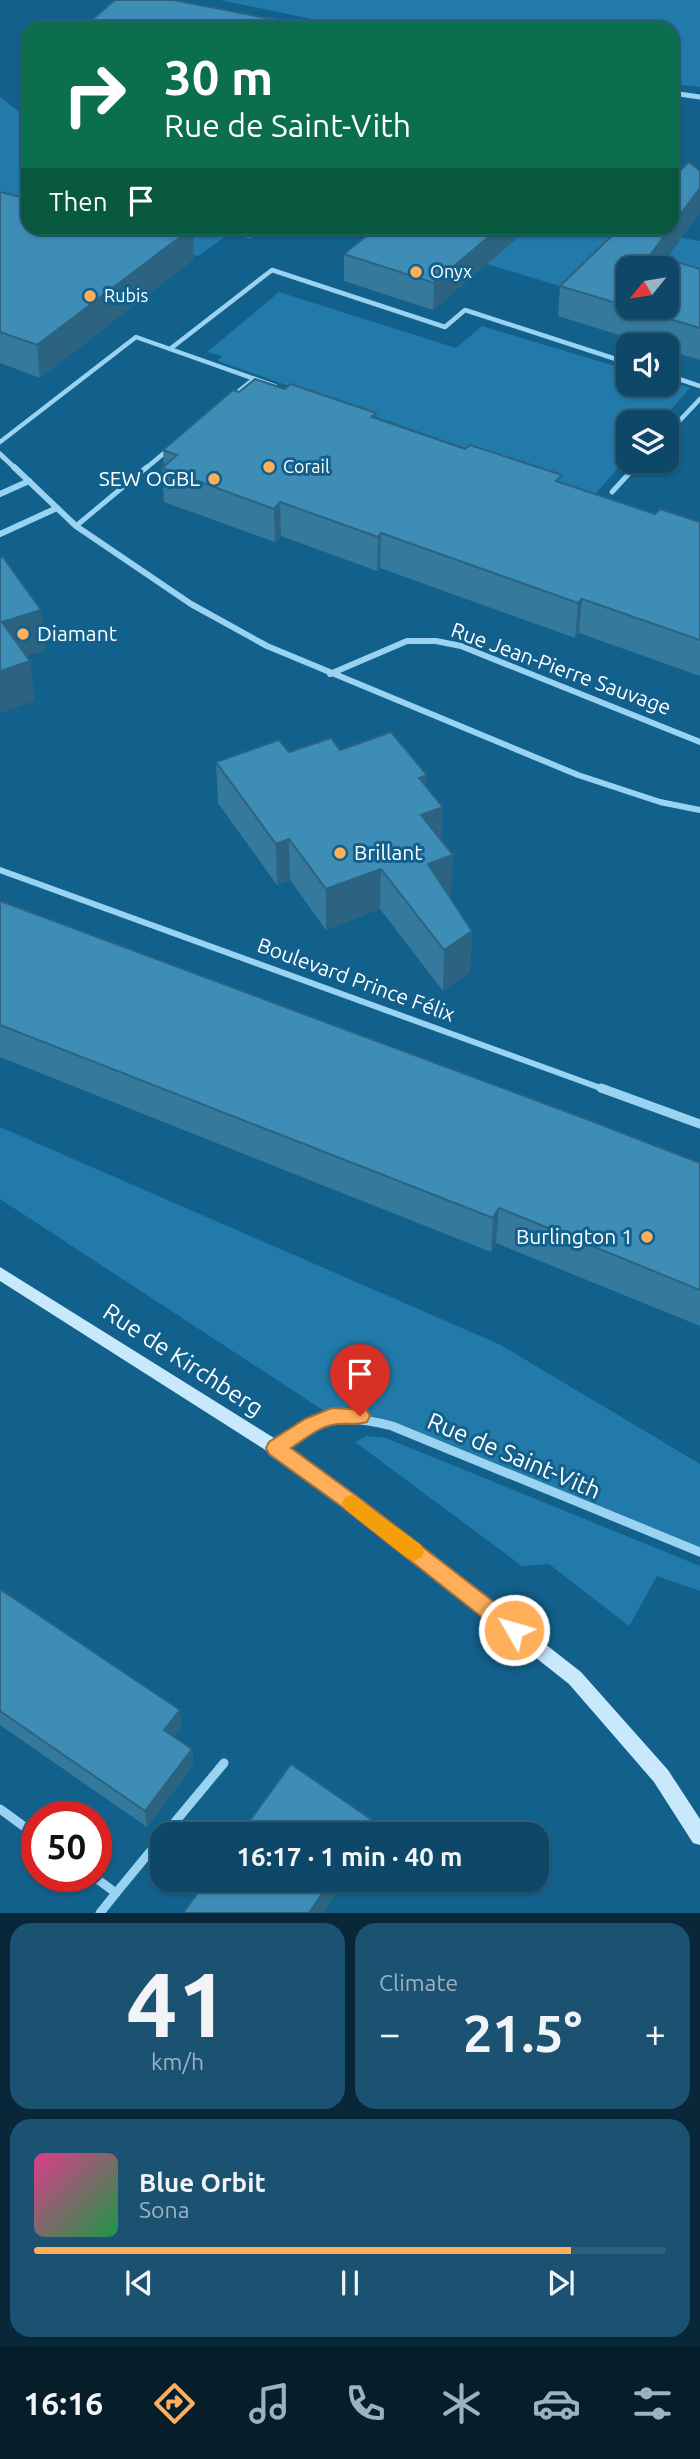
<!DOCTYPE html>
<meta charset="utf-8">
<style>
body{margin:0;font-family:Ubuntu,sans-serif;background:#1c5271;color:#f1f3f6;height:100vh;display:flex;flex-direction:column;font-size:26px;white-space:nowrap}
*{box-sizing:border-box;margin:0}
p{font-size:23px;color:#9bb2c0}
.icon{flex:none;width:38px;height:38px;fill:none;stroke:currentColor;stroke-width:2;stroke-linecap:round;stroke-linejoin:round}
.map{position:relative;height:1913px;overflow:hidden}
.side{display:flex;flex-direction:column;gap:10px;padding:10px;background:#08283a;flex:1}
.side>*{flex:none}
.top-card{position:absolute;left:21px;top:21px;width:658px;height:214px;border-radius:21px;box-shadow:0 2px 5px #0004,0 0 0 2px #2e607d;background:#0b6e4f;color:#fff;overflow:hidden}
.needle{width:46px;rotate:240deg}
.fabs{position:absolute;left:616px;top:256px;display:grid;gap:14px}
.fabs a{display:grid;place-items:center;width:63px;height:63px;border-radius:14px;background:#0e4869;box-shadow:0 2px 5px #0004,0 0 0 2px #2e607d;font-size:35px}
.speed{position:absolute;left:21px;top:1801px;display:flex;gap:14px;font-size:35px;font-weight:700;text-align:center}
.speed>*{display:grid;place-content:center;width:91px;height:91px;border-radius:50%;background:#0e4869;box-shadow:0 2px 5px #0004,0 0 0 2px #2e607d;line-height:1}
.speed .limit{border:10px solid #d22;background:#fff;color:#111}
.pin{position:absolute;display:grid;place-items:center;width:60px;height:60px;color:#fff;margin:-72px -30px;border-radius:50% 50% 50% 0;rotate:-45deg;box-shadow:0 0 7px #0007}
.pin .icon{rotate:45deg}
.me{position:absolute;width:77px;margin:-38px;rotate:308deg;stroke-linejoin:round;filter:drop-shadow(0 0 5px #0008)}
.turn{display:flex;align-items:center;gap:24px;height:147px;padding:0 28px;font-size:32px}
.turn .icon{width:91px;height:91px;stroke-width:2.5}
.turn b{display:block;font-size:49px;line-height:60px}
.then{display:flex;align-items:center;height:66px;padding:0 28px;background:#0003;gap:14px;font-size:26px}
.big{font-size:52px;font-weight:700;line-height:1.1}
.side .card{flex:1;display:flex;flex-direction:column;justify-content:center;gap:10px;min-width:0;padding:0 24px;border-radius:21px;background:#1c5271}
.side .dial{align-items:center;gap:0}
.dial b{font-size:91px;line-height:1}
.song{display:flex;align-items:center;gap:21px}
.cover{width:84px;height:84px;border-radius:10px;background:linear-gradient(135deg,hsl(330 70% 55%),hsl(140 70% 35%))}
.played{height:7px;border-radius:4px;background:linear-gradient(90deg,#ffae5a 85%,#2e607d 85%)}
.keys{display:flex;justify-content:space-around;direction:ltr}
.heat{display:flex;justify-content:space-between;align-items:center;font-size:38px;direction:ltr}
.side .tiles{flex:1;display:grid;gap:10px;grid-template-columns:1fr 1fr}
.card:last-child{grid-column:span 2}
.trip{position:absolute;left:150px;top:1822px;width:399px;height:70px;border-radius:21px;background:#0e4869;box-shadow:0 2px 5px #0004,0 0 0 2px #2e607d;font-weight:700;line-height:70px;text-align:center}
.dock{display:flex;height:112px;justify-content:space-around;align-items:center;background:#061d2a;color:#9bb2c0}
.dock .icon{width:49px;height:49px}
.dock .selected{color:#ffae5a}
.dock b{font-size:32px;color:#f1f3f6}
.map>svg:first-child{display:block}
</style>
<div class="map">
<svg width="700" height="1913" viewBox="0 0 700 1913">
<rect width="100%" height="100%" fill="#12608c"/>
<g fill="#217aa9">
<path d="M220,0H700V87L672,84V28H355Z"/>
<path d="M0,97L28,119V228L62,238L0,222Z"/>
<path d="M112,228H265L251,239L229,234L198,256Z"/>
<path d="M370,228H630L700,241V288L667,268H628L582,293Z"/>
<path d="M279,292L456,348L482,326L628,370V383L667,381L690,388L660,422H628V457L595,494L218,361L222,356L207,352Z"/>
<path d="M0,1127L501,1345L700,1464V1552L392,1426L332,1416L0,1199Z"/>
<path d="M367,1436L386,1438L700,1566V1591L657,1576L629,1626L549,1564L522,1566L355,1442Z"/>
</g>
<g fill="none" stroke-linecap="round" stroke-linejoin="round">
<g stroke="#9ad3f1" stroke-width="4.5">
<path d="M667,375L700,386"/>
<path d="M275,386L170,349L272,270L445,327L465,310L628,363"/>
<path d="M234,395L254,379"/>
<path d="M667,434L700,399"/>
<path d="M0,442L136,337L170,349"/>
<path d="M145,469L169,449"/>
<path d="M634,469L642,460"/>
</g>
<g stroke="#9ad3f1" stroke-width="5">
<path d="M612,492L635,467"/>
<path d="M76,526L147,467"/>
</g>
<g stroke="#9ad3f1" stroke-width="5">
<path d="M267,20L304,28"/>
<path d="M672,93L700,97"/>
<path d="M0,454L16,469"/>
</g>
<g stroke="#9ad3f1" stroke-width="6">
<path d="M14,467L76,526L191,604L267,646L578,775L660,802L700,810"/>
<path d="M0,494L29,481"/>
<path d="M0,534L57,508"/>
<path d="M330,674L407,641H436L461,646L700,742"/>
<path d="M0,870L606,1090"/>
</g>
<g stroke="#9ad3f1" stroke-width="9">
<path d="M601,1088L700,1124"/>
<path d="M276,1448C320,1419 340,1412 392,1426L700,1552"/>
<path d="M0,1809L37,1836"/>
<path d="M165,1834L224,1763"/>
<path d="M93,1876L116,1893L100,1913"/>
<path d="M116,1893L163,1836"/>
</g>
<path fill="#c8e9fc" fill-rule="evenodd" d="M0,1267L282,1443L358,1498L581,1672L668,1770L700,1819V1845L693,1843L654,1782L569,1684L346,1508L270,1453L0,1281Z"/>
</g>
<g fill="#35799d">
<path d="M87,24L276,28H87Z"/>
<path d="M0,192L28,228H193L194,259L40,378L0,363Z"/>
<path d="M700,212L666,259L700,269V360L667,350V345H651L558,316L560,286Z"/>
<path d="M529,228L433,310L344,281V254Z"/>
<path d="M239,392L376,418L655,514L700,522V676L579,633L575,638L380,568L377,571L281,536L275,542L164,502L162,468L164,467L163,450Z"/>
<path d="M340,750L427,787L443,807L441,840L451,895L449,896L472,931L470,972L443,991L380,909L326,930L290,880L277,885L218,803L216,762L289,752Z"/>
<path d="M0,901L700,1163V1326L496,1243L491,1252L0,1057Z"/>
<path d="M0,1589L182,1727L174,1737L192,1749L193,1765L147,1827L0,1725Z"/>
</g>
<g fill="#2b6380">
<path d="M276,20V28H268Z"/>
<path d="M700,188V212L660,268L651,254L670,228H672V225Z"/>
<path d="M193,228L194,259L40,378L37,345Z"/>
<path d="M499,228H529L433,310L434,283Z"/>
<path d="M280,502L281,536L275,542L274,509Z"/>
<path d="M381,533L380,568L377,571L378,537Z"/>
<path d="M582,599L579,633L575,638L578,603Z"/>
<path d="M41,610L46,650L8,662L2,622Z"/>
<path d="M30,661L35,701L0,713V671Z"/>
<path d="M427,775L426,813L443,807L441,847L419,855V778Z"/>
<path d="M289,839L290,880L277,885L276,844Z"/>
<path d="M453,855L451,895L427,905L428,864Z"/>
<path d="M381,869L380,909L326,930V889Z"/>
<path d="M472,931L470,972L443,991L444,950Z"/>
<path d="M499,1208L496,1243L491,1252L493,1218Z"/>
<path d="M180,1710L182,1727L166,1747L164,1730Z"/>
<path d="M192,1749L193,1765L147,1827L145,1811Z"/>
<path d="M372,1820V1834H362Z"/>
<path d="M331,1880H346L323,1913H309Z"/>
</g>
<g fill="#3e8db7" stroke="#2b6380" stroke-width="2" fill-rule="evenodd">
<path d="M115,0H174L276,20L268,28H99L100,27L87,24Z"/>
<path d="M689,162L700,171V188L672,225V178Z"/>
<path d="M0,192L28,199V228H192L37,345L0,332Z"/>
<path d="M376,228H499L434,283L344,254Z"/>
<path d="M620,228H670L651,254L700,269V328L560,286ZM628,268H667V306H628Z"/>
<path d="M255,379L285,389L290,384L376,413L372,417L465,449L470,445L562,475L556,481L655,514L660,509L700,522V640L582,599L578,603L381,533L378,537L280,502L274,509L162,468L177,455L163,450L233,390L239,392Z"/>
<path d="M3,557L41,610L2,622L30,661L0,671V558Z"/>
<path d="M391,732L427,775L419,778L443,807L421,815L453,855L428,864L472,931L444,950L381,869L326,889L289,839L276,844L216,762L279,740L289,752L331,738L340,750Z"/>
<path d="M0,901L602,1125L700,1163V1290L499,1208L493,1218L0,1025Z"/>
<path d="M0,1589L180,1710L164,1730L192,1749L145,1811L0,1711Z"/>
<path d="M291,1764L372,1820L362,1834H240Z"/>
<path d="M207,1880H331L309,1913H183Z"/>
</g>
<path fill="#ffae5a" stroke="#a6713a" stroke-width="2" d="M332,1408L367,1410L370,1416L367,1422C355,1426 344,1422 332,1425C317,1428 304,1440 291,1448L358,1497L521,1623L524,1630L521,1637L514,1640L507,1637L345,1509L269,1454L266,1448L269,1442L305,1419Z"/>
<path fill="#f59e0b" d="M352,1495L421,1545L424,1552L421,1558L414,1561L407,1558L345,1509L342,1503L345,1497Z"/>
<g fill="#ffae5a" stroke="#12608c" stroke-width="2.5">
<circle cx="416" cy="272" r="7"/>
<circle cx="90" cy="296" r="7"/>
<circle cx="269" cy="467" r="7"/>
<circle cx="214" cy="479" r="7"/>
<circle cx="23" cy="634" r="7"/>
<circle cx="340" cy="853" r="7"/>
<circle cx="647" cy="1237" r="7"/>
</g>
<g text-anchor="middle" stroke-width="6" stroke-linejoin="round" paint-order="stroke">
<g font-size="18" fill="#fff" stroke="#12608c" text-anchor="start">
<text x="430" y="278">Onyx</text>
<text x="104" y="302">Rubis</text>
<text x="283" y="473">Corail</text>
</g>
<g font-size="21" fill="#fff" stroke="#12608c" text-anchor="end">
<text x="200" y="486">SEW OGBL</text>
<text x="37" y="641" text-anchor="start">Diamant</text>
<text x="354" y="860" text-anchor="start">Brillant</text>
<text x="633" y="1244">Burlington 1</text>
</g>
<g font-size="21" fill="#fff" stroke="#12608c">
<text transform="translate(561 669) rotate(20)" y="7">Rue Jean-Pierre Sauvage</text>
<text transform="translate(356 980) rotate(20)" y="7">Boulevard Prince Félix</text>
</g>
<g font-size="24" fill="#fff" stroke="#12608c">
<text transform="translate(183 1360) rotate(33)" y="8">Rue de Kirchberg</text>
<text transform="translate(514 1456) rotate(23)" y="8">Rue de Saint-Vith</text>
</g>
</g>
</svg>
<div class="fabs">
<a><svg class="needle" viewBox="-14 -14 28 28"><path d="M0-13l5 13h-10z" fill="#e53935"/><path d="M0 13l5-13h-10z" fill="#9bb2c0"/></svg></a>
<a><svg class="icon" aria-label="sound" viewBox="0 0 24 24"><path d="M4 9h4l5-4v14l-5-4H4zM17 9q2 3 0 6"/></svg></a>
<a><svg class="icon" aria-label="layers" viewBox="0 0 24 24"><path d="M12 4l9 5-9 5-9-5zM3 14l9 5 9-5"/></svg></a>
</div>
<div class="speed"><div class="limit">50</div></div>
<div class="pin" style="left:360px;top:1416px;background:#d93025"><svg class="icon" aria-label="arrive" viewBox="0 0 24 24"><path d="M6 21V4h12l-3 4 3 4H6"/></svg></div>
<svg class="me" style="left:514px;top:1630px" viewBox="-20 -20 40 40"><circle r="17" fill="#ffae5a" stroke="#fff" stroke-width="3"/><path d="M0-11L8 9 0 5-8 9z" fill="#fff"/></svg>
<div class="trip">16:17 · 1 min · 40 m</div>
<div class="top-card">
<div class="turn"><svg class="icon" aria-label="right" viewBox="0 0 24 24"><path d="M7 20v-9h11M14 6l5 5-5 5"/></svg><div><b>30 m</b>Rue de Saint-Vith</div></div>
<div class="then">Then<svg class="icon" aria-label="arrive" viewBox="0 0 24 24"><path d="M6 21V4h12l-3 4 3 4H6"/></svg></div>
</div>
</div>
<section class="side">
<div class="tiles">
<div class="card dial"><b>41</b><p>km/h</p></div>
<div class="card"><p>Climate</p>
<div class="heat"><a>−</a><b class="big">21.5°</b><a>+</a></div>
</div>
<div class="card">
<div class="song"><i class="cover"></i><div><b>Blue Orbit</b><p>Sona</p></div></div>
<div class="played"></div>
<div class="keys"><svg class="icon" aria-label="previous" viewBox="0 0 24 24"><path d="M18 5L8 12l10 7zM5 5v14"/></svg><svg class="icon" aria-label="pause" viewBox="0 0 24 24"><path d="M8 5v14M16 5v14"/></svg><svg class="icon" aria-label="next" viewBox="0 0 24 24"><path d="M6 5l10 7-10 7zM19 5v14"/></svg></div>
</div>
</div>
</section>
<nav class="dock">
<b>16:16</b>
<svg class="icon selected" aria-label="directions" viewBox="0 0 24 24"><path d="M12 3l9 9-9 9-9-9zM9 14v-3h6M13 9l2 2-2 2"/></svg>
<svg class="icon" aria-label="music" viewBox="0 0 24 24"><path d="M9 18V5l10-2v13"/><circle cx="6" cy="18" r="3"/><circle cx="16" cy="16" r="3"/></svg>
<svg class="icon" aria-label="phone" viewBox="0 0 24 24"><path d="M5 4h4l2 5-3 2q2 4 5 5l2-3 5 2v4C11 20 4 13 5 4z"/></svg>
<svg class="icon" aria-label="climate" viewBox="0 0 24 24"><path d="M12 3v18M4 7l16 10M4 17L20 7"/></svg>
<svg class="icon" aria-label="car" viewBox="0 0 24 24"><path d="M5 17H2v-5l4-1 3-4h7l3 4 3 1v5h-3M9 17h6M6 11h13"/><circle cx="7" cy="17" r="2"/><circle cx="17" cy="17" r="2"/></svg>
<svg class="icon" aria-label="filters" viewBox="0 0 24 24"><path d="M4 7h16M4 17h16"/><circle cx="9" cy="7" r="2"/><circle cx="15" cy="17" r="2"/></svg>
</nav>
